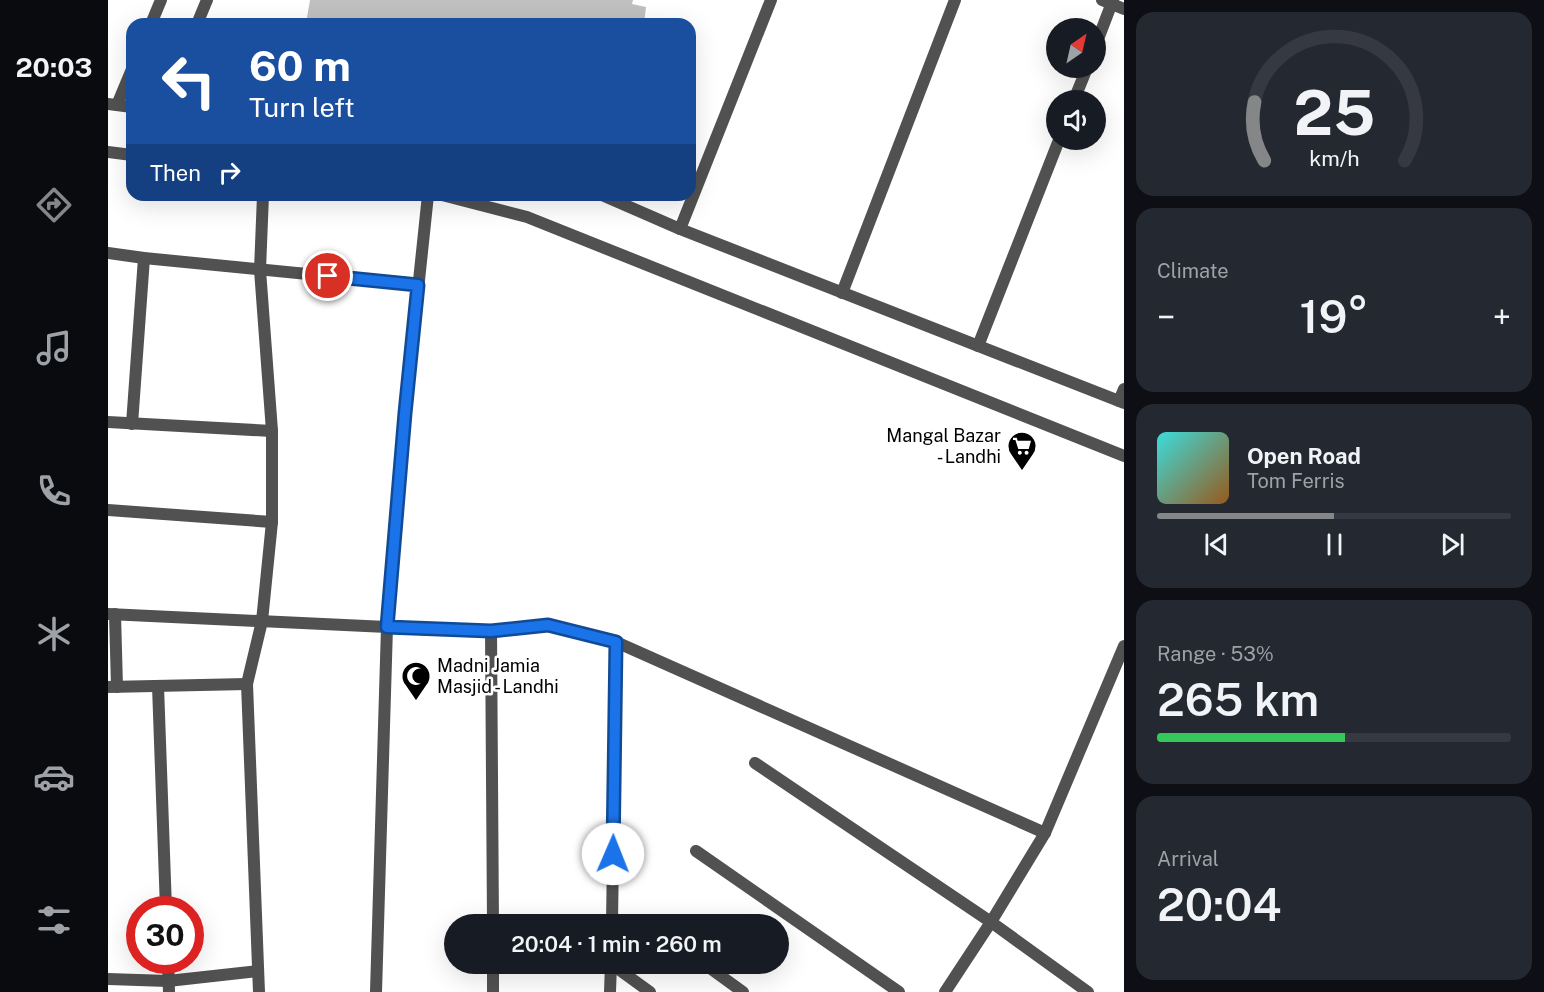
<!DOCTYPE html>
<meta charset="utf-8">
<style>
body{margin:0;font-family:"Public Sans",sans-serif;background:#242831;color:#f1f3f6;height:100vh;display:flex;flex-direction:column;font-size:22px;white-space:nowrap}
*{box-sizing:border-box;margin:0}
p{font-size:20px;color:#9ea1a6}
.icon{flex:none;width:33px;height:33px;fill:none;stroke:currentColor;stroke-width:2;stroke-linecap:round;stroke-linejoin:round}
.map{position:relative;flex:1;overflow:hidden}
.panel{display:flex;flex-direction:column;gap:12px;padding:12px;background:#0d0f14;width:420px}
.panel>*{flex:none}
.guide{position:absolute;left:18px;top:18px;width:570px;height:183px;border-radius:18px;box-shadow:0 6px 24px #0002;background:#1a4fa0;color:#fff;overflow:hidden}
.needle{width:39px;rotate:34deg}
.buttons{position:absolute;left:938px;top:18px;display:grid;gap:12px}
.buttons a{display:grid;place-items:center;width:60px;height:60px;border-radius:50%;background:#171b24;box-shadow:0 6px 24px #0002;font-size:30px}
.speed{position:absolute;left:18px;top:896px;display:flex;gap:12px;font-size:30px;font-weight:700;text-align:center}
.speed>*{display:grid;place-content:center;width:78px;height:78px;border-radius:50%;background:#171b24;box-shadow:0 6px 24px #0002;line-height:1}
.speed .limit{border:9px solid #d22;background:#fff;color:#111}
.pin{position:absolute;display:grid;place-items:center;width:51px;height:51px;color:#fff;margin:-26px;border:3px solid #fff;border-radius:50%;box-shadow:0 2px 6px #0007}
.me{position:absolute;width:66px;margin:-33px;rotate:1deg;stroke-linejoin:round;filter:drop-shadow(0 0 4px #0008)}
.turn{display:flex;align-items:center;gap:21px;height:126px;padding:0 24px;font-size:27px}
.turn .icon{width:78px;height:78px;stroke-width:2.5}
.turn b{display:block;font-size:42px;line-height:51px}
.then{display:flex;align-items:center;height:57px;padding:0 24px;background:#0003;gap:12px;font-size:22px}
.big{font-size:45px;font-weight:600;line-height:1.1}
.panel .card{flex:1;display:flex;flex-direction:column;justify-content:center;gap:9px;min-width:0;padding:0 21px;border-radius:18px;background:#242831}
.panel .dial{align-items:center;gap:0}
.dial svg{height:156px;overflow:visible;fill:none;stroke:#363941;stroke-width:7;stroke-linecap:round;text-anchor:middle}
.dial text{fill:#f1f3f6;stroke:none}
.song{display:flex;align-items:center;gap:18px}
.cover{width:72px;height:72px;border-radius:9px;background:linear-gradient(135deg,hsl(180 70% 55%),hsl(30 70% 35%))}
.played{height:6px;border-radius:3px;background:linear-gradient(90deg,#858687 50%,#363941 50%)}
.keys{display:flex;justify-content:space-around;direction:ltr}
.heat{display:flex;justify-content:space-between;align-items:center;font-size:33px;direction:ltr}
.charge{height:9px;border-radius:4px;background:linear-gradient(90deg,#34c759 53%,#363941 0)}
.trip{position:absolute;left:336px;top:914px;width:345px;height:60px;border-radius:30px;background:#171b24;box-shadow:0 6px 24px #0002;font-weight:600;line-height:60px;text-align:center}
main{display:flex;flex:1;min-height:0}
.tabs{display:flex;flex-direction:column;width:108px;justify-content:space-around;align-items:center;background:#090b0e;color:#9ea1a6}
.tabs .icon{width:42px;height:42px}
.tabs .active{color:#858687}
.tabs b{font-size:27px;color:#f1f3f6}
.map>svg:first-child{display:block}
</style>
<main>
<nav class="tabs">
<b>20:03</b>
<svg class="icon active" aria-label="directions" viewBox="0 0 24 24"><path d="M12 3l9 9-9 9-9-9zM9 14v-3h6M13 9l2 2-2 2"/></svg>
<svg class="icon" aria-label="music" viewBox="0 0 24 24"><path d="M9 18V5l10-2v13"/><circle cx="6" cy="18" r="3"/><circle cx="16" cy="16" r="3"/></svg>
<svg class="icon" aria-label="phone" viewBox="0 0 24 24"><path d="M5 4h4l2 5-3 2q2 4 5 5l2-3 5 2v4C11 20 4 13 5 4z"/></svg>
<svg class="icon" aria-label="climate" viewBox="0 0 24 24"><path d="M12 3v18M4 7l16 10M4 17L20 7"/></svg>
<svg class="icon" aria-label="car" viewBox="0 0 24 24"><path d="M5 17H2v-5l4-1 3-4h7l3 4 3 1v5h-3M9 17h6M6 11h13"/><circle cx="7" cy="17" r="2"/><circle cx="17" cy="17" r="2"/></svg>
<svg class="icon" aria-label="filters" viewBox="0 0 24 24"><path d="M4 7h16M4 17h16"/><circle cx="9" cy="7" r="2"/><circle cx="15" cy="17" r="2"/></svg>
</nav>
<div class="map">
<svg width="1016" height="992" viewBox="0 0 1016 992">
<rect width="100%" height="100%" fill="#fff"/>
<path fill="#c0c0c0" d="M202,0H525L524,4L538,7L536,24H204L198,23Z"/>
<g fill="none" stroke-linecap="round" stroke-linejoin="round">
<g stroke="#515151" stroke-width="12">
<path d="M994,0L1016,9"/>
<path d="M43,24L53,0"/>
<path d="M89,24L99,0"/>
<path d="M987,47L1005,0"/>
<path d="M966,100L979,68"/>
<path d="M9,105L24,69"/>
<path d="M572,229L663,0"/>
<path d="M0,253L36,258L311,285"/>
<path d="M734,293L847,0"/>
<path d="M870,346L951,140"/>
<path d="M1011,401L1016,389"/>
<path d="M0,422L164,431"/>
<path d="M24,424L36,258"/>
<path d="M0,510L164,522"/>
<path d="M7,614L9,687"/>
<path d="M279,627L383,631L440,625L508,642L937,833"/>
<path d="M383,631L385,924"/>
<path d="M50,686L58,909"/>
<path d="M0,687L139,684"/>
<path d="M647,763L883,922L980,992"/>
<path d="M588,851L791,992"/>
<path d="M538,923L540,924"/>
<path d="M504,924L508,642"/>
<path d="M60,960L61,992"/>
<path d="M385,963V992"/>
<path d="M502,963L542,992"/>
<path d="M595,963L635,992"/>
<path d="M0,979L60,981L150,971"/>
<path d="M151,992L139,684L154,621L164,522V431L152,270L155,195"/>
<path d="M502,992L503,963"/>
<path d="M837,992L883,922L937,833L1016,646"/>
</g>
<g stroke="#515151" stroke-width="12">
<path d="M0,104L24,107"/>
<path d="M0,152L24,155"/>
<path d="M334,195L419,217L1016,456"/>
<path d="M494,195L572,229L1016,403"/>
<path d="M0,614L279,627"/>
<path d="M268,992L279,627L297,413L320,195"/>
</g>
</g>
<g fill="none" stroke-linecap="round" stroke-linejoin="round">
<g stroke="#114b97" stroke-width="15">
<path id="route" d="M220,276L310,285L297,413L279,627L383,631L440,625L508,642L505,854"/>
</g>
<use href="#route" stroke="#1a73e8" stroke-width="10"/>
</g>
<defs>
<g id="supermarket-pin" transform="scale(1.5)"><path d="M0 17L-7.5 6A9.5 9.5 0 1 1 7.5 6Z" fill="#000" stroke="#fff"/><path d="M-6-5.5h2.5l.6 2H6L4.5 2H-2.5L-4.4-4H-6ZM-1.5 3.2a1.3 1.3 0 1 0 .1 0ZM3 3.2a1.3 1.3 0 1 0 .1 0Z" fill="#fff"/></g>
<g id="mosque-pin" transform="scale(1.5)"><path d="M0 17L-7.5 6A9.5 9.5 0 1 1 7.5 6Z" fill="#000" stroke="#fff"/><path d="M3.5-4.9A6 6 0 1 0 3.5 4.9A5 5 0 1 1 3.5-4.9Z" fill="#fff"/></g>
</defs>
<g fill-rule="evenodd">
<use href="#supermarket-pin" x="914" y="446"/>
<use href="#mosque-pin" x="308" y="676"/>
</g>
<g text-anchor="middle" stroke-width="5" stroke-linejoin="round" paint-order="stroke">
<g font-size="18" fill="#000" stroke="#fff" text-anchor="end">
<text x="893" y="442">Mangal Bazar<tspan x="893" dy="21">- Landhi</tspan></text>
<text x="329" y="672" text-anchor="start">Madni Jamia<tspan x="329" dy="21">Masjid - Landhi</tspan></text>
</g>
</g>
</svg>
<div class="buttons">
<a><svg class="needle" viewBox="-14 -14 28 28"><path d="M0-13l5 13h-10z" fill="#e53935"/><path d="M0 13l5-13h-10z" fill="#9ea1a6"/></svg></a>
<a><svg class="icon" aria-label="sound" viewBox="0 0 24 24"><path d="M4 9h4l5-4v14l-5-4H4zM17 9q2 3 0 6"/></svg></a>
</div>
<div class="speed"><div class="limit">30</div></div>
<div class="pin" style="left:220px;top:276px;background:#d93025"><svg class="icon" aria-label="arrive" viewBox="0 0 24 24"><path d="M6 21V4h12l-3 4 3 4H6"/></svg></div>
<svg class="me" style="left:505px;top:854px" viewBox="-20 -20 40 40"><circle r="19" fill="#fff"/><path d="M0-13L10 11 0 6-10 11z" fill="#1a73e8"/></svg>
<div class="trip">20:04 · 1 min · 260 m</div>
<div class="guide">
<div class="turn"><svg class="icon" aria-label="left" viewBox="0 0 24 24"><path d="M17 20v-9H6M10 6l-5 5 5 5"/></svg><div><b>60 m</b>Turn left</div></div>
<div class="then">Then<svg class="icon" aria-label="right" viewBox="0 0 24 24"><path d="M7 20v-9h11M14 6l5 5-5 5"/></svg></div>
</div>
</div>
<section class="panel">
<div class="card dial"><svg viewBox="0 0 100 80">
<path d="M14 69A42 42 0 1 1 86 69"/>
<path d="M14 69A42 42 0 0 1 9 39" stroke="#858687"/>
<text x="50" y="56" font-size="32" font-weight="700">25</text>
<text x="50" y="72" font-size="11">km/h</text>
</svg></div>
<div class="card"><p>Climate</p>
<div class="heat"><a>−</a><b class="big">19°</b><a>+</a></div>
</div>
<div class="card">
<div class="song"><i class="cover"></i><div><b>Open Road</b><p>Tom Ferris</p></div></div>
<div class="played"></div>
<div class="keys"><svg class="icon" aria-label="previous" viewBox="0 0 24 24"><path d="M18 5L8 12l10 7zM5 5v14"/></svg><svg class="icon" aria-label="pause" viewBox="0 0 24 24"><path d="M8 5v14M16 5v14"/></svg><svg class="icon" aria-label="next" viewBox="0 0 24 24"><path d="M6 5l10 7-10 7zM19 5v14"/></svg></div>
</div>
<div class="card"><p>Range · 53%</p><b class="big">265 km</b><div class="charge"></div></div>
<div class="card"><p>Arrival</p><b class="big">20:04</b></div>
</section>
</main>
